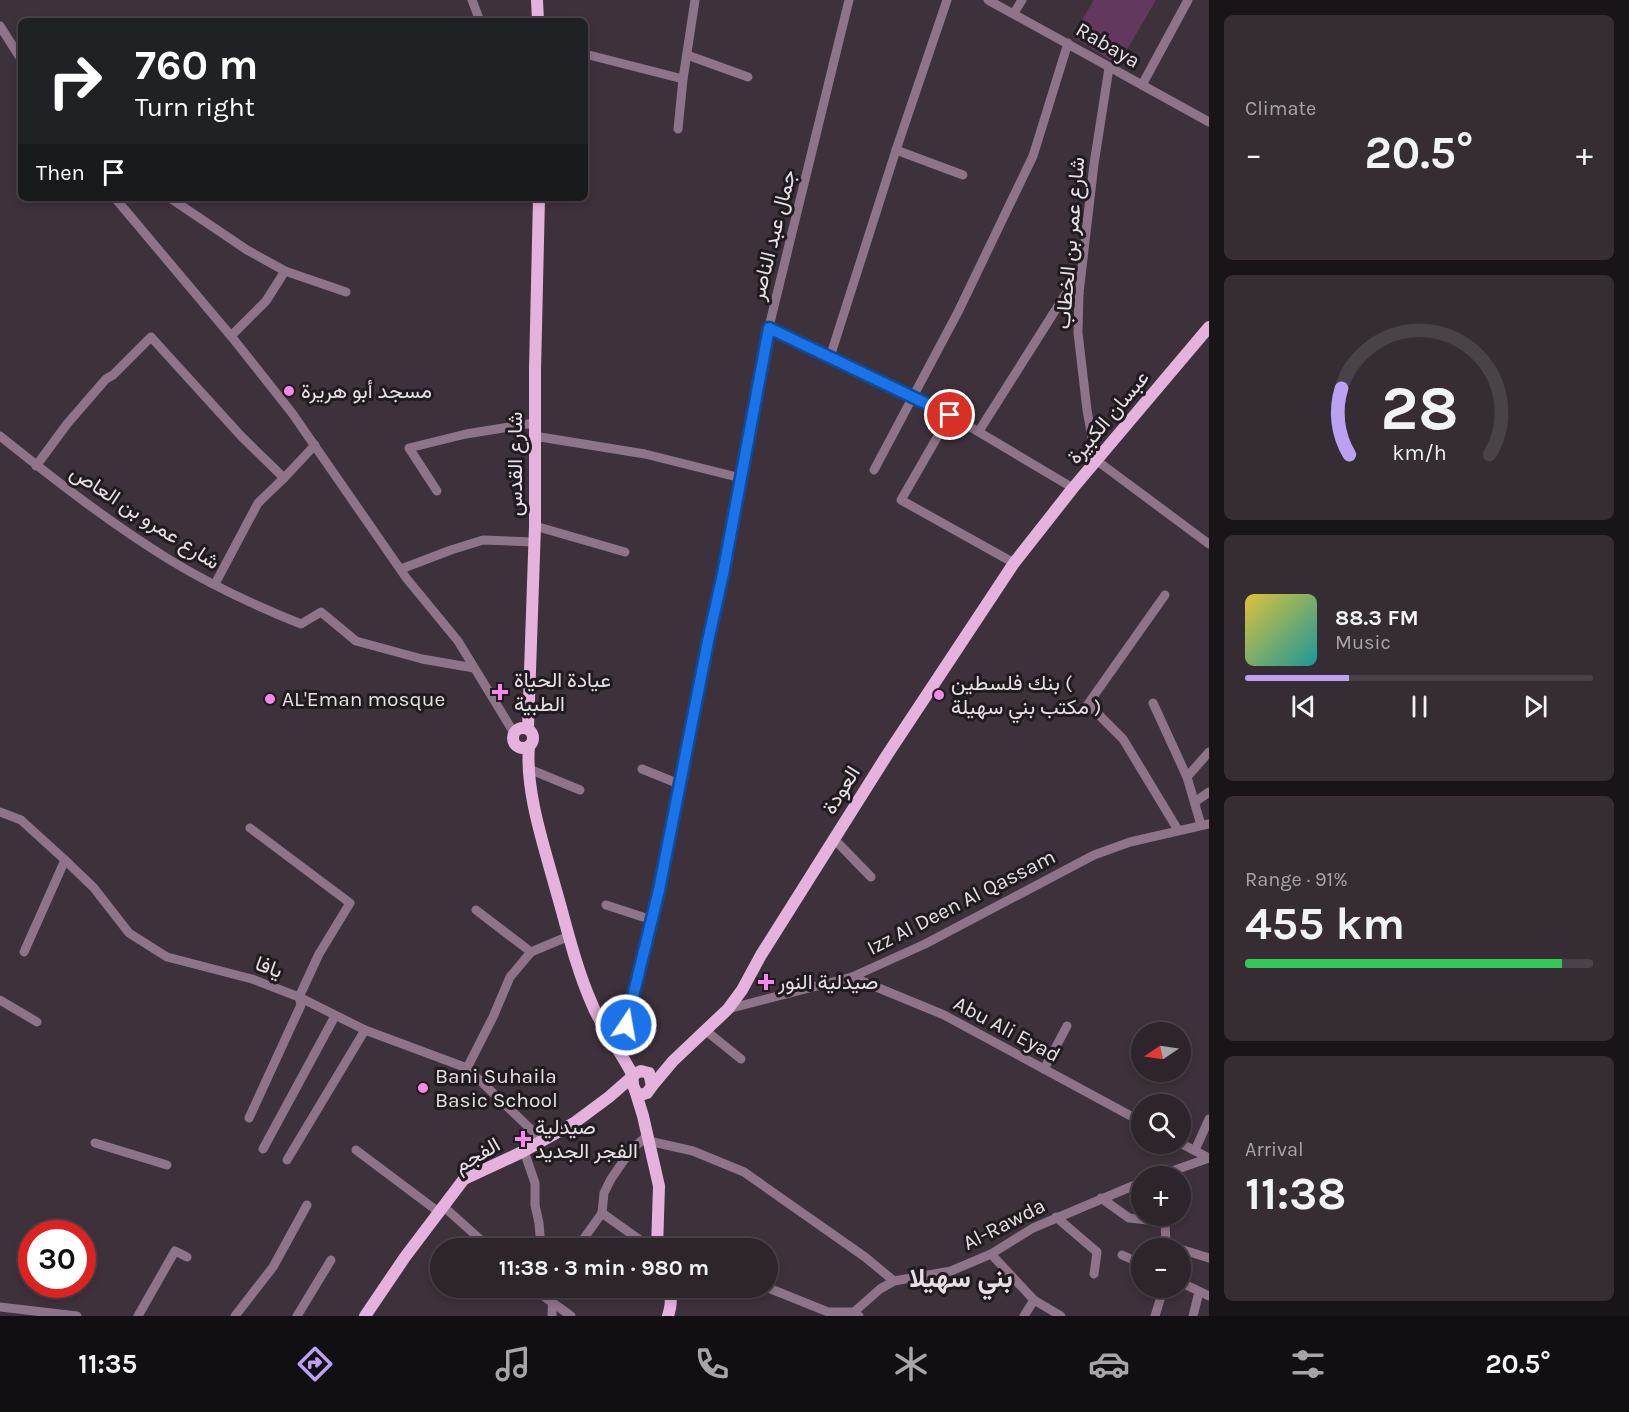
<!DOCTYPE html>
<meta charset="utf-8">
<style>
body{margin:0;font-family:Karla,Vazirmatn,sans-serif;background:#362d34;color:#f1f3f6;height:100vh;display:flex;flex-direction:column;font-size:22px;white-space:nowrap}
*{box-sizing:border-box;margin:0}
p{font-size:20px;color:#a7a5a9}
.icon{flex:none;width:33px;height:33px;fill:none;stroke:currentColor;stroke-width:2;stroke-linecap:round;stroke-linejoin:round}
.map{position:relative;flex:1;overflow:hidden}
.sheet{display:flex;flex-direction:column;gap:15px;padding:15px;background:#191418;width:420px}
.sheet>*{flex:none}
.guide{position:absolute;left:18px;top:18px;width:570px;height:183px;border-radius:9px;box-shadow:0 3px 9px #0003,0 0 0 2px #494248;background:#202124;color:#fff;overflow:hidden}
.needle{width:39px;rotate:257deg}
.fabs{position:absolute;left:1131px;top:1022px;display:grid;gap:12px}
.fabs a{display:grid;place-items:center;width:60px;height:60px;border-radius:50%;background:#2e252c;box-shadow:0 3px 9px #0003,0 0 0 2px #494248;font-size:30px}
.speed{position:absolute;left:18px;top:1220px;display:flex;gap:12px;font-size:30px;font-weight:700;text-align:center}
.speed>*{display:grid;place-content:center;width:78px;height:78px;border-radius:50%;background:#2e252c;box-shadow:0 3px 9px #0003,0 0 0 2px #494248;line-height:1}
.speed .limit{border:9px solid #d22;background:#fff;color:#111}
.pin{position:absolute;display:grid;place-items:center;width:51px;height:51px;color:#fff;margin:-26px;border:3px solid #fff;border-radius:50%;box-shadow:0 2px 6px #0007}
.me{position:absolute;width:66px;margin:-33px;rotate:12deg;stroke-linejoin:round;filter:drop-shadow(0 0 4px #0008)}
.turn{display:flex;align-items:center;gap:21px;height:126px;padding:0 18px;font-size:27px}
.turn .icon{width:78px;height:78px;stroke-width:2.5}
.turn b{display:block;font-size:42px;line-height:51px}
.then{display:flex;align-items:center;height:57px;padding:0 18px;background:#0003;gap:12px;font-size:22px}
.big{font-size:45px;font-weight:700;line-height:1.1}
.sheet .widget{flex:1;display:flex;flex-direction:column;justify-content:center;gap:9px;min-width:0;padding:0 21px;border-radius:9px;background:#362d34}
.sheet .dial{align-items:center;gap:0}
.dial svg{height:156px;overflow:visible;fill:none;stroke:#494248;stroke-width:7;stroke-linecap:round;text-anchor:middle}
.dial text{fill:#f1f3f6;stroke:none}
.song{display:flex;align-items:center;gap:18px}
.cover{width:72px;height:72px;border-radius:9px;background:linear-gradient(135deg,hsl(50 70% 55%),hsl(180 70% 35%))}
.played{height:6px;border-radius:3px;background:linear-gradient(90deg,#bca0f2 30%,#494248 30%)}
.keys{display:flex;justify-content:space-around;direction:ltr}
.heat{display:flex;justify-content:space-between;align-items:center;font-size:33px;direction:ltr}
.charge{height:9px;border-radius:4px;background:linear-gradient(90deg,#34c759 91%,#494248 0)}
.trip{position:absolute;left:430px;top:1238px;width:348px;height:60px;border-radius:30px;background:#2e252c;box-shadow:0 3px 9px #0003,0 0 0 2px #494248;font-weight:700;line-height:60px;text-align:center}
.tabs{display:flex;height:96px;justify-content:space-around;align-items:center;background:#120f12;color:#a7a5a9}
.tabs .icon{width:42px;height:42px}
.tabs .selected{color:#bca0f2}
.tabs b{font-size:27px;color:#f1f3f6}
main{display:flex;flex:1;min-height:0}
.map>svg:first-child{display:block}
</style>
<main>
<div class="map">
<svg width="1209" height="1316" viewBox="0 0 1209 1316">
<rect width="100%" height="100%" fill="#3d313b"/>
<path fill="#63385e" d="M1094,0H1156L1118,65L1072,36Z"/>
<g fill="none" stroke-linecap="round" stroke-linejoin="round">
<g stroke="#8d7489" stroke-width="9">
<path d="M472,0L480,21"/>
<path d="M988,0L1209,122"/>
<path d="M1014,13L1022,0"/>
<path d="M0,26L21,59"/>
<path d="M585,54L683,79"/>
<path d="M687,55L748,77"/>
<path d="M1109,68L1094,164L1079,293L1078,333L1087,410L1096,460L1209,544"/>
<path d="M1142,85L1188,0"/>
<path d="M678,129L683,79L695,0"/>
<path d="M896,150L963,175"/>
<path d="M115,198L231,336L292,413L407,579L458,641L514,733"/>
<path d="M170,198L247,250L285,271L346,292"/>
<path d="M769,328L950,415L1073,488"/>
<path d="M231,336L266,301L285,271"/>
<path d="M830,357L896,150L947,0"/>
<path d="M950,415L901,500L1014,563"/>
<path d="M979,431L1065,295L1079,293"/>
<path d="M0,436C55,480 110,523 170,560C211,585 256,606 301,624L321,612L356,641L422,659L474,668"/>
<path d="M534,436L645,454L741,478"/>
<path d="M36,466L67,424L106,379L113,375L151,337L241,436L284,478L315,445"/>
<path d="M874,470L958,312L1033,156L1068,43"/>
<path d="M437,491L409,448L466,434L534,423"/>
<path d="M535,526L625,552"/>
<path d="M401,569L451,550L483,540L534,542"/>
<path d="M215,584L258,503L284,478"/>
<path d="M1165,595L1088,704L1123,739L1178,830"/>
<path d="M1153,703L1187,777L1201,825"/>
<path d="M529,769L580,790"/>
<path d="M642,769L679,784"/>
<path d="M1187,777L1209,752"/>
<path d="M1195,802L1209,792"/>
<path d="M0,812L21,820L65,860L94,888L129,933L167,957L252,979L299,997L365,1030L467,1068L542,1140"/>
<path d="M834,839L871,877"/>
<path d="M606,905L652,920"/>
<path d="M476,910L531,952"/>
<path d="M24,952L65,860"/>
<path d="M852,977L944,1015L1142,1122"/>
<path d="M0,1000L37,1022"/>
<path d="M728,1009L852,977L925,944L1094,855L1130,842L1209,824"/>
<path d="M705,1030L741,1059"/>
<path d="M613,1039L626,1025L659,890L708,641L723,574L766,339L849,0"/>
<path d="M467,1068L493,1017L510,977L531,952L569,936"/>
<path d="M1044,1069L1067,1026"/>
<path d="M249,1118L301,1005L299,997L319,954L350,903L250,828"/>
<path d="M653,1142L693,1151L744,1172L865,1257L894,1281"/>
<path d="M95,1143L167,1165"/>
<path d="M1180,1143L1209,1158"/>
<path d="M263,1149L335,1016"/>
<path d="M356,1150L440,1213"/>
<path d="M1195,1150L1209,1119"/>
<path d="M524,1151L535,1183V1205L539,1223L541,1248"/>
<path d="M287,1160L365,1030"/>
<path d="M1158,1176L1209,1158"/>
<path d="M1101,1198L1129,1218L1165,1222L1166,1245L1176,1248"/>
<path d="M444,1207L490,1248"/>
<path d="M602,1213L651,1248"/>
<path d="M1056,1217L1097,1252L1094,1274"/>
<path d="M577,1248L602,1213L604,1193L611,1179L631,1150L647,1136"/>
<path d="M1180,1249L1209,1258"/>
<path d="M991,1254L1034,1300L1061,1316"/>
<path d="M1122,1255L1142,1264"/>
<path d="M1180,1282L1209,1296"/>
<path d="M531,1287L571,1316"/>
<path d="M766,1287L828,1312H854L859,1316"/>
<path d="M669,1291L680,1287"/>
<path d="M0,1307L77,1316"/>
<path d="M854,1312L880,1289L894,1281L951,1271L991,1254L1033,1228L1142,1182"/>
<path d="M138,1316L175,1251L187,1257"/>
<path d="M235,1316L273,1267L307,1205"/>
<path d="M297,1316L331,1260"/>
<path d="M552,1316L553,1287"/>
<path d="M1024,1316L1034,1300"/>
<path d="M1155,1316L1164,1287"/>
<path d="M1193,1316L1199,1292"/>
</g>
<g stroke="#e5b2dd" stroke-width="12">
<path d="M537,0L538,21"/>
<circle cx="523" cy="738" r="10"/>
<path d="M528,729L535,526V370L539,198"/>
<path d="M641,1071L649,1073L652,1086L647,1093L640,1095C633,1091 631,1081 634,1074Z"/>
<path d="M652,1086L673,1061L728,1009L742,990L761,955L887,755L1014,563L1073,488L1209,327"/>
<path d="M635,1090L643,1116L659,1186L657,1248"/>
<path d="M666,1287C673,1296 671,1306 668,1316"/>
<path d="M365,1316L405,1257L464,1179L522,1152L574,1123L609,1097L633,1076C621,1051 602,1029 592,1004C576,968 567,928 556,890C544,846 525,791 529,746"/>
</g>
</g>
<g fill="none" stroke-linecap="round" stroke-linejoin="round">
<g stroke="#114b97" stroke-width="15">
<path id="route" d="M626,1025L659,890L708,641L723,574L769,328L950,415"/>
</g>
<use href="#route" stroke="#1a73e8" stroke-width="10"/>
</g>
<g fill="#f788eb" stroke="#201b1f" stroke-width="2">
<circle cx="289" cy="391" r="6"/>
<path d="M497 683h6v6h6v6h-6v6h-6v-6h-6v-6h6z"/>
<circle cx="939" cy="695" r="6"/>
<circle cx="270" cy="699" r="6"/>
<path d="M763 973h6v6h6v6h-6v6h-6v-6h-6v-6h6z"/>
<circle cx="423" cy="1088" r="6"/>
<path d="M520 1130h6v6h6v6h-6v6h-6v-6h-6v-6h6z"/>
</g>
<g text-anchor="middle" stroke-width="6" stroke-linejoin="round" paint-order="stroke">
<g font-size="21" fill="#e7dfe5" stroke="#201b1f">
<text transform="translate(1108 45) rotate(30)" y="7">Rabaya</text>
<text transform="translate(773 235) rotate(-76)" y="7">جمال عبد الناصر</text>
<text transform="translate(1070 243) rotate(-85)" y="7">شارع عمر بن الخطاب</text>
<text transform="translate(1108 417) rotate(-50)" y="7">عبسان الكبيرة</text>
<text transform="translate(515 464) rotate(-90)" y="7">شارع القدس</text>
<text transform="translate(145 517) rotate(33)" y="7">شارع عمرو بن العاص</text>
<text transform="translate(841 790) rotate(-58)" y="7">العودة</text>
<text transform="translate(961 902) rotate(-27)" y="7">Izz Al Deen Al Qassam</text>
<text transform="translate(269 967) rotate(20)" y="7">يافا</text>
<text transform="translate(1007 1029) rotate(28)" y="7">Abu Ali Eyad</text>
<text transform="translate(477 1155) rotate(-30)" y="7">الفجم</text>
<text transform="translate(1004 1224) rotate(-27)" y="7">Al-Rawda</text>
</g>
<g font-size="21" fill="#e7dfe5" stroke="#201b1f" text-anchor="start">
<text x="301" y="398">مسجد أبو هريرة</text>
<text x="514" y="687">عيادة الحياة<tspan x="514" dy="24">الطبية</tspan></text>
<text x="951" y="690">بنك فلسطين (<tspan x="951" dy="24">مكتب بني سهيلة )</tspan></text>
<text x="282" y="706">AL'Eman mosque</text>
<text x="778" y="989">صيدلية النور</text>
<text x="435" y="1083">Bani Suhaila<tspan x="435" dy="24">Basic School</tspan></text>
<text x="535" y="1134">صيدلية<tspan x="535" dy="24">الفجر الجديد</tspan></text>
</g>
<g font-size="27" font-weight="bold" fill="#e7dfe5" stroke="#201b1f">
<text x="961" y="1287">بني سهيلا</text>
</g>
</g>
</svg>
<div class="fabs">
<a><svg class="needle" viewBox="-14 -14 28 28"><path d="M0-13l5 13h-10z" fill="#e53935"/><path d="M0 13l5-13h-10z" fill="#a7a5a9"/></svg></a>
<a><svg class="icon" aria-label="search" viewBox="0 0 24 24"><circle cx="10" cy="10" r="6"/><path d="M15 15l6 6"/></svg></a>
<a>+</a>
<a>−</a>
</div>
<div class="speed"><div class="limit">30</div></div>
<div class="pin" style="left:950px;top:415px;background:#d93025"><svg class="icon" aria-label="arrive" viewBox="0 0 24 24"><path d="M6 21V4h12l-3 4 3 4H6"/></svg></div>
<svg class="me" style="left:626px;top:1025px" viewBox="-20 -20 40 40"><circle r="17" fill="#1a73e8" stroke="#fff" stroke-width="3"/><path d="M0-11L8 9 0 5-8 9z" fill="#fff"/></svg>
<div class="trip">11:38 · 3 min · 980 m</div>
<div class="guide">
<div class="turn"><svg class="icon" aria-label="right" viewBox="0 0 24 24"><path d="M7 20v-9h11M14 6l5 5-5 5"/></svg><div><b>760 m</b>Turn right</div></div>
<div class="then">Then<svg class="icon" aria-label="arrive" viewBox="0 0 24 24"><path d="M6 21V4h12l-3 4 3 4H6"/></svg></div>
</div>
</div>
<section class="sheet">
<div class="widget"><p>Climate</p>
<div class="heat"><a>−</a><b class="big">20.5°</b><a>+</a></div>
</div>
<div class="widget dial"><svg viewBox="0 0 100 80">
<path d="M14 69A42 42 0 1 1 86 69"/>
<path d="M14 69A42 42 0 0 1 10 35" stroke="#bca0f2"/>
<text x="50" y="56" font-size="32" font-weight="700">28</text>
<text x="50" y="72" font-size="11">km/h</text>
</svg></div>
<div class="widget">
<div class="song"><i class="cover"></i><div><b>88.3 FM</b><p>Music</p></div></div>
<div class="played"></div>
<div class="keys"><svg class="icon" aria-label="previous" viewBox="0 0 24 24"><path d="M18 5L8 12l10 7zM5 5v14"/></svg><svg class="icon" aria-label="pause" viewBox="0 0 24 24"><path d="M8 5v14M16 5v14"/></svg><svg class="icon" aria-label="next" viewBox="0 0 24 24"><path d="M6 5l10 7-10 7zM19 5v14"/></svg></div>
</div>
<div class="widget"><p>Range · 91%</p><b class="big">455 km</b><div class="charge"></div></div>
<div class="widget"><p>Arrival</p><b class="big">11:38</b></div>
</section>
</main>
<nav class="tabs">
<b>11:35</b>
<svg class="icon selected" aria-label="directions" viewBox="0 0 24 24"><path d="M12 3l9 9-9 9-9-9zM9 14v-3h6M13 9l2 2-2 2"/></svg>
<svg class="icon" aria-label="music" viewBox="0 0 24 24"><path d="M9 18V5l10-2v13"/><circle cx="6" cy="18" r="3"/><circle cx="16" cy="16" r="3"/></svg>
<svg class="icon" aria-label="phone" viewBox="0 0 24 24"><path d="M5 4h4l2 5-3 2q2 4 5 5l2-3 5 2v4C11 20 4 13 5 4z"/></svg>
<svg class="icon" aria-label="climate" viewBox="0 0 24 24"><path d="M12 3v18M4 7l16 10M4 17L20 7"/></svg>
<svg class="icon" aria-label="car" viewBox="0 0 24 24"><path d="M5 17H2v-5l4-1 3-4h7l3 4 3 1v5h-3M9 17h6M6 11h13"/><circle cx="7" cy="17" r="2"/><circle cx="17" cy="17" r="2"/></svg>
<svg class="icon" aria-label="filters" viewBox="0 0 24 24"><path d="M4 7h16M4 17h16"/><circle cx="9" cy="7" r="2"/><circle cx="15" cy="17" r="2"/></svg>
<b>20.5°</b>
</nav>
